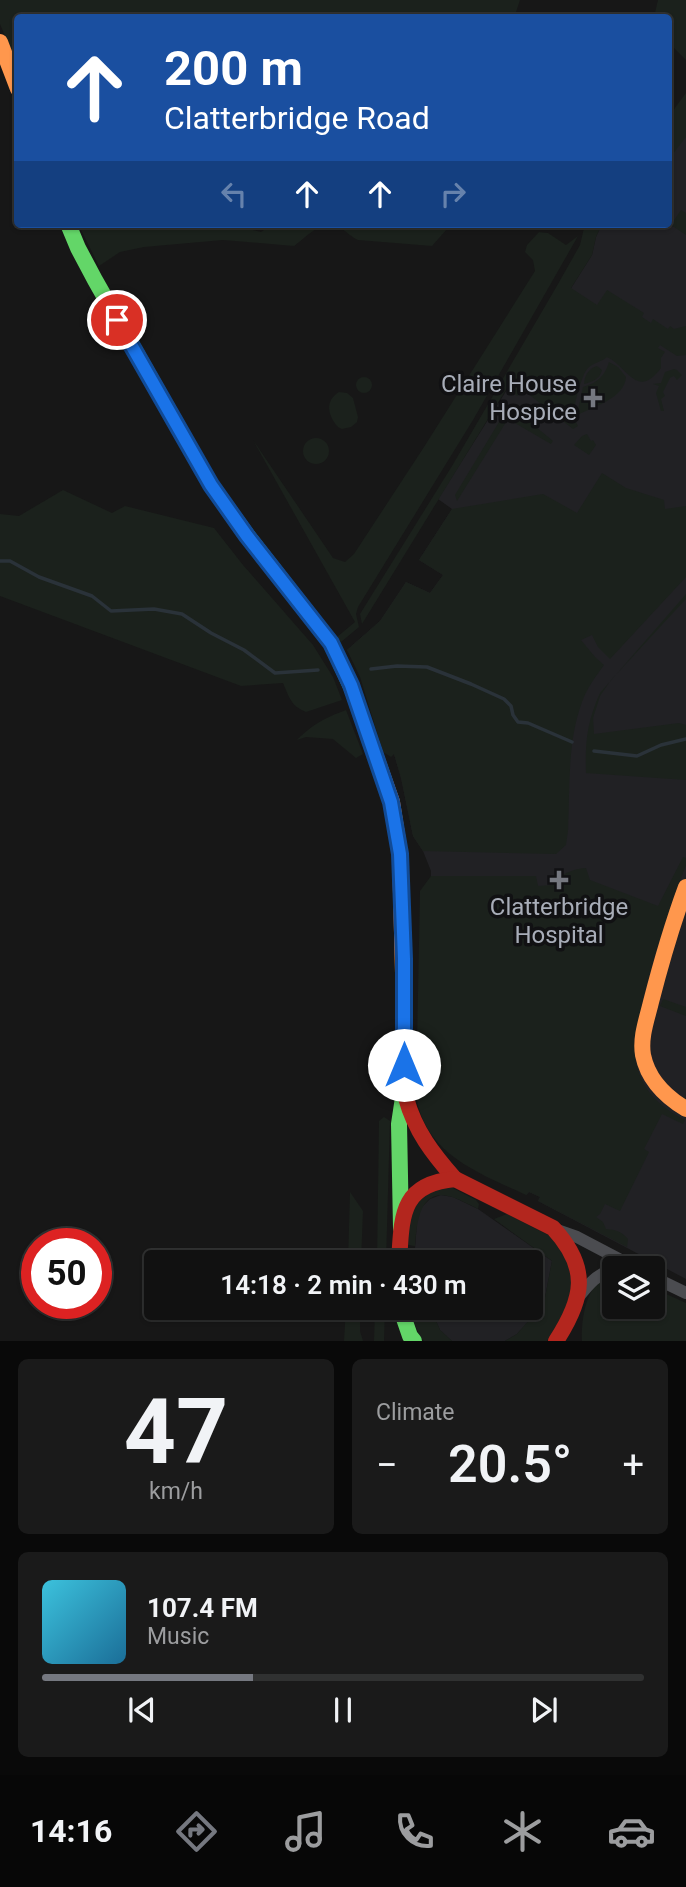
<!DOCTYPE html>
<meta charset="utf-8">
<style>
body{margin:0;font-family:Roboto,sans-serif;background:#1a1a1a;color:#f1f3f6;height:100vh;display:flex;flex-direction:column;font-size:26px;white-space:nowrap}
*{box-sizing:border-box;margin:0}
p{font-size:23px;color:#9c9d9f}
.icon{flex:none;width:38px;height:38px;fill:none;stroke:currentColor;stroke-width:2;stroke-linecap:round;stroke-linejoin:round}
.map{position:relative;height:1341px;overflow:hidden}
.panel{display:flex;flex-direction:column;gap:18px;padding:18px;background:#090909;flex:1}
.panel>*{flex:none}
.banner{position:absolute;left:14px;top:14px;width:658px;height:214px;border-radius:7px;box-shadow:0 2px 5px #0004,0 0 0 2px #303131;background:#1a4fa0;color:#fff;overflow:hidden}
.tools{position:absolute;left:602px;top:1256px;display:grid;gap:14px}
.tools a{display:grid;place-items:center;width:63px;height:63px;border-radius:7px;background:#111;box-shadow:0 2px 5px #0004,0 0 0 2px #303131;font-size:35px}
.speed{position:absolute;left:21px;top:1228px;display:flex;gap:14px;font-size:35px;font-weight:700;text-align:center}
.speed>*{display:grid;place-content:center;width:91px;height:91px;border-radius:50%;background:#111;box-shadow:0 2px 5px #0004,0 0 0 2px #303131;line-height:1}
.speed .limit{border:10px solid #d22;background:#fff;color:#111}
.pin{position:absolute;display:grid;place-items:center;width:60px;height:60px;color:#fff;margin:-30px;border:4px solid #fff;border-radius:50%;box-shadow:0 2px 7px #0007}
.me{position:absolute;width:77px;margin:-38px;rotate:0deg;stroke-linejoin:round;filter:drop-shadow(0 0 5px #0008)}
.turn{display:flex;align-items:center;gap:24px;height:147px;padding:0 35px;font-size:32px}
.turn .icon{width:91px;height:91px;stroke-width:2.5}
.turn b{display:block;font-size:49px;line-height:60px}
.lanes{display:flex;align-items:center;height:66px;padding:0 35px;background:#0003;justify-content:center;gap:35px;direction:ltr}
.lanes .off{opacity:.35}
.big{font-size:52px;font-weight:600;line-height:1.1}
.panel .tile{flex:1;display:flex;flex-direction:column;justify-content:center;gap:10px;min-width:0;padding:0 24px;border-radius:10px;background:#1a1a1a}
.panel .dial{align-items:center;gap:0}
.dial b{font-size:91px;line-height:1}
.song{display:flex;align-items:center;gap:21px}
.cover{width:84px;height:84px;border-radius:10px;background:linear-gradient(135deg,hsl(190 70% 55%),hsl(200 70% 35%))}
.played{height:7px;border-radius:4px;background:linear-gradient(90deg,#757880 35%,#303131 35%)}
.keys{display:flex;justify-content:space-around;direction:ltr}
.heat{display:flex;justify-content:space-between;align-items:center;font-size:38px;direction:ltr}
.panel .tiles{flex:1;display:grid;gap:18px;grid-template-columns:1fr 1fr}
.tile:last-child{grid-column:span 2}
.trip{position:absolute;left:144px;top:1250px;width:399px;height:70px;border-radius:7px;background:#111;box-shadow:0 2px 5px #0004,0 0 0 2px #303131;font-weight:600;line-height:70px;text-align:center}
.tab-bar{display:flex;height:112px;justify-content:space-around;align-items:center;background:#070707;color:#9c9d9f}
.tab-bar .icon{width:49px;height:49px}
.tab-bar .active{color:#757880}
.tab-bar b{font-size:32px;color:#f1f3f6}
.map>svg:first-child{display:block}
</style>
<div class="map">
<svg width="686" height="1341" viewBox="0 0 686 1341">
<rect width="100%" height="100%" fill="#171717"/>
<g fill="#212124">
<path d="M686,105V1279L538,1201L540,1197L529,1192L526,1195L435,884L431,876V871L423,851L413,836L401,778L383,716L347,650L380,621L406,582L430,593L443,575L419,560L452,509L438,499L592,255L596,237L602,224H668L669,127Z"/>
<path d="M441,1195L453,1197L478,1209L552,1261L545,1298L533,1295L530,1297V1262H414L417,1222L421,1208L430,1199Z"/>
<path d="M530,1306L537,1312L517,1334L505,1341H452L440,1330L430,1307H530Z"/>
</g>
<g fill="#1b211c">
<path d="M0,0H520L514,18H18L17,65L0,24Z"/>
<path d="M658,0H686V60L669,43L668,18L654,17Z"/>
<path d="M686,93V137L669,159V116Z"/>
<path d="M681,210L686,213V235L671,225Z"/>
<path d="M78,224H245L253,230L261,232L273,224H449L447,229L432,246L358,240C351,237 346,231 339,227C323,218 306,237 294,246L223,240L144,247L120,252L99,266Z"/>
<path d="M587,224H602L596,237L592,255L571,288L597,305L607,290L644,313L642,317L651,323L653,319L668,329L670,326L674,329L686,326V355L677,356L660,345L658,348L665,352L661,358V368C637,400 628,367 607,357C602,362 594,362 588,368C582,373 573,407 574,416C574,418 577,424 578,426L573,429L527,393H521L517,396L507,388L362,624L360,614L452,466L558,284L580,245L584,228Z"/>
<path d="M539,232L548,233L566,245L578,236L473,420L358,607L356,614L359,627L341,642L337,637L355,622L253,440L333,558L345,562L354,554L424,447L535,271L533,260L525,252L527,245Z"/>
<path d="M609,362L618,367L626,377C625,398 593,407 577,415L583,387C597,383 605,376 609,362Z"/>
<path d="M597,366L602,370C600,379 592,382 584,384C585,375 588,369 597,366Z"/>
<path d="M674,369L677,370L682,375L677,380L674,376L670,378L663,392L665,396L661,399L664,411H661L656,393L659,386L653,384L661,383L665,372Z"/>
<circle cx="364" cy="385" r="8"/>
<path d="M339,392L347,393L353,398L358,417L357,422L351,427L342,429L338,427C328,416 324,401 339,392Z"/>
<path d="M512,411L524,417L553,441L551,444L508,419L457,501L455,495L502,417L507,413Z"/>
<path d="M587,434L591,441L593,440L596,445L589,455L574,445L582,436Z"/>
<circle cx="316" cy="451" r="13"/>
<path d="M602,473L626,488L664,500L665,509L686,506V577L610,659L598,647L592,635L581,640L595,657L604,665C596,676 587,688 582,702C567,742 570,789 568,831L566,845L556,854L423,851L413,836L401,778L394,754L391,757L383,752L360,677L347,650L380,621L406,582L430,593L443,575L419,560L452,509L543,494L577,513Z"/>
<path d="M63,490L112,513L125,506L214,528L243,565L313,645L333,677L342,700L306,712C291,706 289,697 283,683L241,686L0,596V514L19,516Z"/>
<path d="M686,594V599L611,680L600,696L593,718L594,734L679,723L686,725V780L586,773C585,742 587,722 600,693Z"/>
<path d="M346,710L363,754L356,758L333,739L306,737L297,740C313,724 325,718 346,710Z"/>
<path d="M683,857L686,858V865C664,922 646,979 634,1040C634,1079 650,1102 685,1120L683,1124L662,1114L644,1149L649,1152L620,1211L605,1204L600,1214L596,1217L603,1222L606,1229C616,1230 621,1231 628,1239L627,1247L538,1201L540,1197L529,1192L526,1195C479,1173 424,1154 416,1095L420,891L431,876H536L538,886L552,885C561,874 572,869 586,868L590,880L658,906Z"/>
<path d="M663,999L686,1007V1016L660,1006Z"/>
<path d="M384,1117L390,1121L386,1262H377L379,1121Z"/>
<path d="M451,1187L476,1200L479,1204L478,1209C470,1205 461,1200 452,1197C419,1187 417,1223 415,1246L408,1245L410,1211L427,1189Z"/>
<path d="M350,1192L363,1211L361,1262H348Z"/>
<path d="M507,1214L552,1237L563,1248L573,1278L571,1295L562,1316L547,1341H505L517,1334L536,1312L530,1306V1297L533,1295L545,1297L552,1261L494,1219Z"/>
<path d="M614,1276V1307H653V1288L686,1303V1341H582C581,1323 585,1289 603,1279C607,1277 611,1277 614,1276Z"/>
<path d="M346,1307H360V1331L363,1341H344Z"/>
<path d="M375,1307H385L384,1341H374Z"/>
<path d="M408,1307H430L440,1330L452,1341H424L420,1337Z"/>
</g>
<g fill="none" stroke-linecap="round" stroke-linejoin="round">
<g stroke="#2a3239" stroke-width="3.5">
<path d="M0,561H10L39,577L92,596L111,611L154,609L182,614L211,633L244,650L275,673L318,670"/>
<path d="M371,669L397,666L427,667L471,684L504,699L511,706L513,715L518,722L528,723L572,742"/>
<path d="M594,751L637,756L661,745L686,739"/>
</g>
<g stroke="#4b4c50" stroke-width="12">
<path d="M557,1230L577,1237L638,1269"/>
<path d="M653,1277L686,1293"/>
<path d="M577,1299C588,1285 597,1273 614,1270"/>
</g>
<g stroke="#63d668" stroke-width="16">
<path d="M68,224L78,248L95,280L211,485L247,535L331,643L352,689"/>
<path d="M401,1228L399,1124L404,1091L403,973"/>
<path d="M400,1307L410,1336L414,1341"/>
</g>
<g stroke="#ff974d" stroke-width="16">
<path d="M0,42L18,89"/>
<path d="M352,689L392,802L400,854L403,973"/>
<path d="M686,887C672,925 661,963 651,1002C647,1019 640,1037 643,1055C648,1080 666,1097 686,1109"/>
</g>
<g stroke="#b3261e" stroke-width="16">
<path d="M406,1098C415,1131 433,1154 455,1179"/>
<path d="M399,1262C402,1216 400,1184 455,1179L553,1228C590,1268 584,1298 556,1341"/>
</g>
</g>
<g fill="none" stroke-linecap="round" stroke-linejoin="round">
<g stroke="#114b97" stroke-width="18">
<path id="route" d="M117,320L211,485L247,536L331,643L351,685L391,802L400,854L404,959V1065"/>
</g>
<use href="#route" stroke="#1a73e8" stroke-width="12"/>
</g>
<g fill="#757880" stroke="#111113" stroke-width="2.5">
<path d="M589.5 387.5h7v7h7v7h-7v7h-7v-7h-7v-7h7z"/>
<path d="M555.5 869.5h7v7h7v7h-7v7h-7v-7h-7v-7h7z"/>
</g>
<g text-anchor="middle" stroke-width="7" stroke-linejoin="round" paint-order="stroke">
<g font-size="24" fill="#a8adb8" stroke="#111113" text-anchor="end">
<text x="577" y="392">Claire House<tspan x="577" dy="28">Hospice</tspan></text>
<text x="559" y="915" text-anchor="middle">Clatterbridge<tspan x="559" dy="28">Hospital</tspan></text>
</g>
</g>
</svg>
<div class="tools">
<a><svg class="icon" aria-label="layers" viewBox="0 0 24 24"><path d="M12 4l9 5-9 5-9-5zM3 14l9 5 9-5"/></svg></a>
</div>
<div class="speed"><div class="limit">50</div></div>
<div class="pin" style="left:117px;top:320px;background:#d93025"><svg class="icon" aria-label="arrive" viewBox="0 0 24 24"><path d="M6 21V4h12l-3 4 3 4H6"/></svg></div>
<svg class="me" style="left:404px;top:1065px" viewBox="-20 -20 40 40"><circle r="19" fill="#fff"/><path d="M0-13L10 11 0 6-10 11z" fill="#1a73e8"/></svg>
<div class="trip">14:18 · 2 min · 430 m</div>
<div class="banner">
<div class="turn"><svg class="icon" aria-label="ahead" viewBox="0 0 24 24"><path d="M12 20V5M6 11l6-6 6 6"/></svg><div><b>200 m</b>Clatterbridge Road</div></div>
<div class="lanes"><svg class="icon off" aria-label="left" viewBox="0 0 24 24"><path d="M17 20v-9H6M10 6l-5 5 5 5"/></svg><svg class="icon" aria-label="ahead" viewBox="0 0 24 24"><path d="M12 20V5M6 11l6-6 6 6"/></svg><svg class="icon" aria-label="ahead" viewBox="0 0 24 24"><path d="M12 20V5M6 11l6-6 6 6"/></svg><svg class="icon off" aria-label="right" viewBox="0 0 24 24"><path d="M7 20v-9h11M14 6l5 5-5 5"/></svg></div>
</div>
</div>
<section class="panel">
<div class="tiles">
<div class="tile dial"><b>47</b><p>km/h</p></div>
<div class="tile"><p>Climate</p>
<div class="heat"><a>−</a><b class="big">20.5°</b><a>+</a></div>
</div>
<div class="tile">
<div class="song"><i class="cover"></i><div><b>107.4 FM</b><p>Music</p></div></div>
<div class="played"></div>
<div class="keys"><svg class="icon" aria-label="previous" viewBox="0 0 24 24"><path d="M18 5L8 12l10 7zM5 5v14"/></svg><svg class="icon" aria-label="pause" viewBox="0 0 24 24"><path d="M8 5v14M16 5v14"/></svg><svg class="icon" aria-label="next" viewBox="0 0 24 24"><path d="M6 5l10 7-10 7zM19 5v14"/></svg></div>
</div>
</div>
</section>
<nav class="tab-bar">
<b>14:16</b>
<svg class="icon active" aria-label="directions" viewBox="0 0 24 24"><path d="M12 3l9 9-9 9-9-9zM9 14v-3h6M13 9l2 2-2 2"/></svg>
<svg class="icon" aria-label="music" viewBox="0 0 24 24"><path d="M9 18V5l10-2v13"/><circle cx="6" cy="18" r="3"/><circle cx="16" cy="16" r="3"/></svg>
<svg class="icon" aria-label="phone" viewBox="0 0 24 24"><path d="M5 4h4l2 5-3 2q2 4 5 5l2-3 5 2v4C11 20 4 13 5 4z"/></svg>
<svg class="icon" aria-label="climate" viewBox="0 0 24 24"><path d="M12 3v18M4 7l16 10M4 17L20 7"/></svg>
<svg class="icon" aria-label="car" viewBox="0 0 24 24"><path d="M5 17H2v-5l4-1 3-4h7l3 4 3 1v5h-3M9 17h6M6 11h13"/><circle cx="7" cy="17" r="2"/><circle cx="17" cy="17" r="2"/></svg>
</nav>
